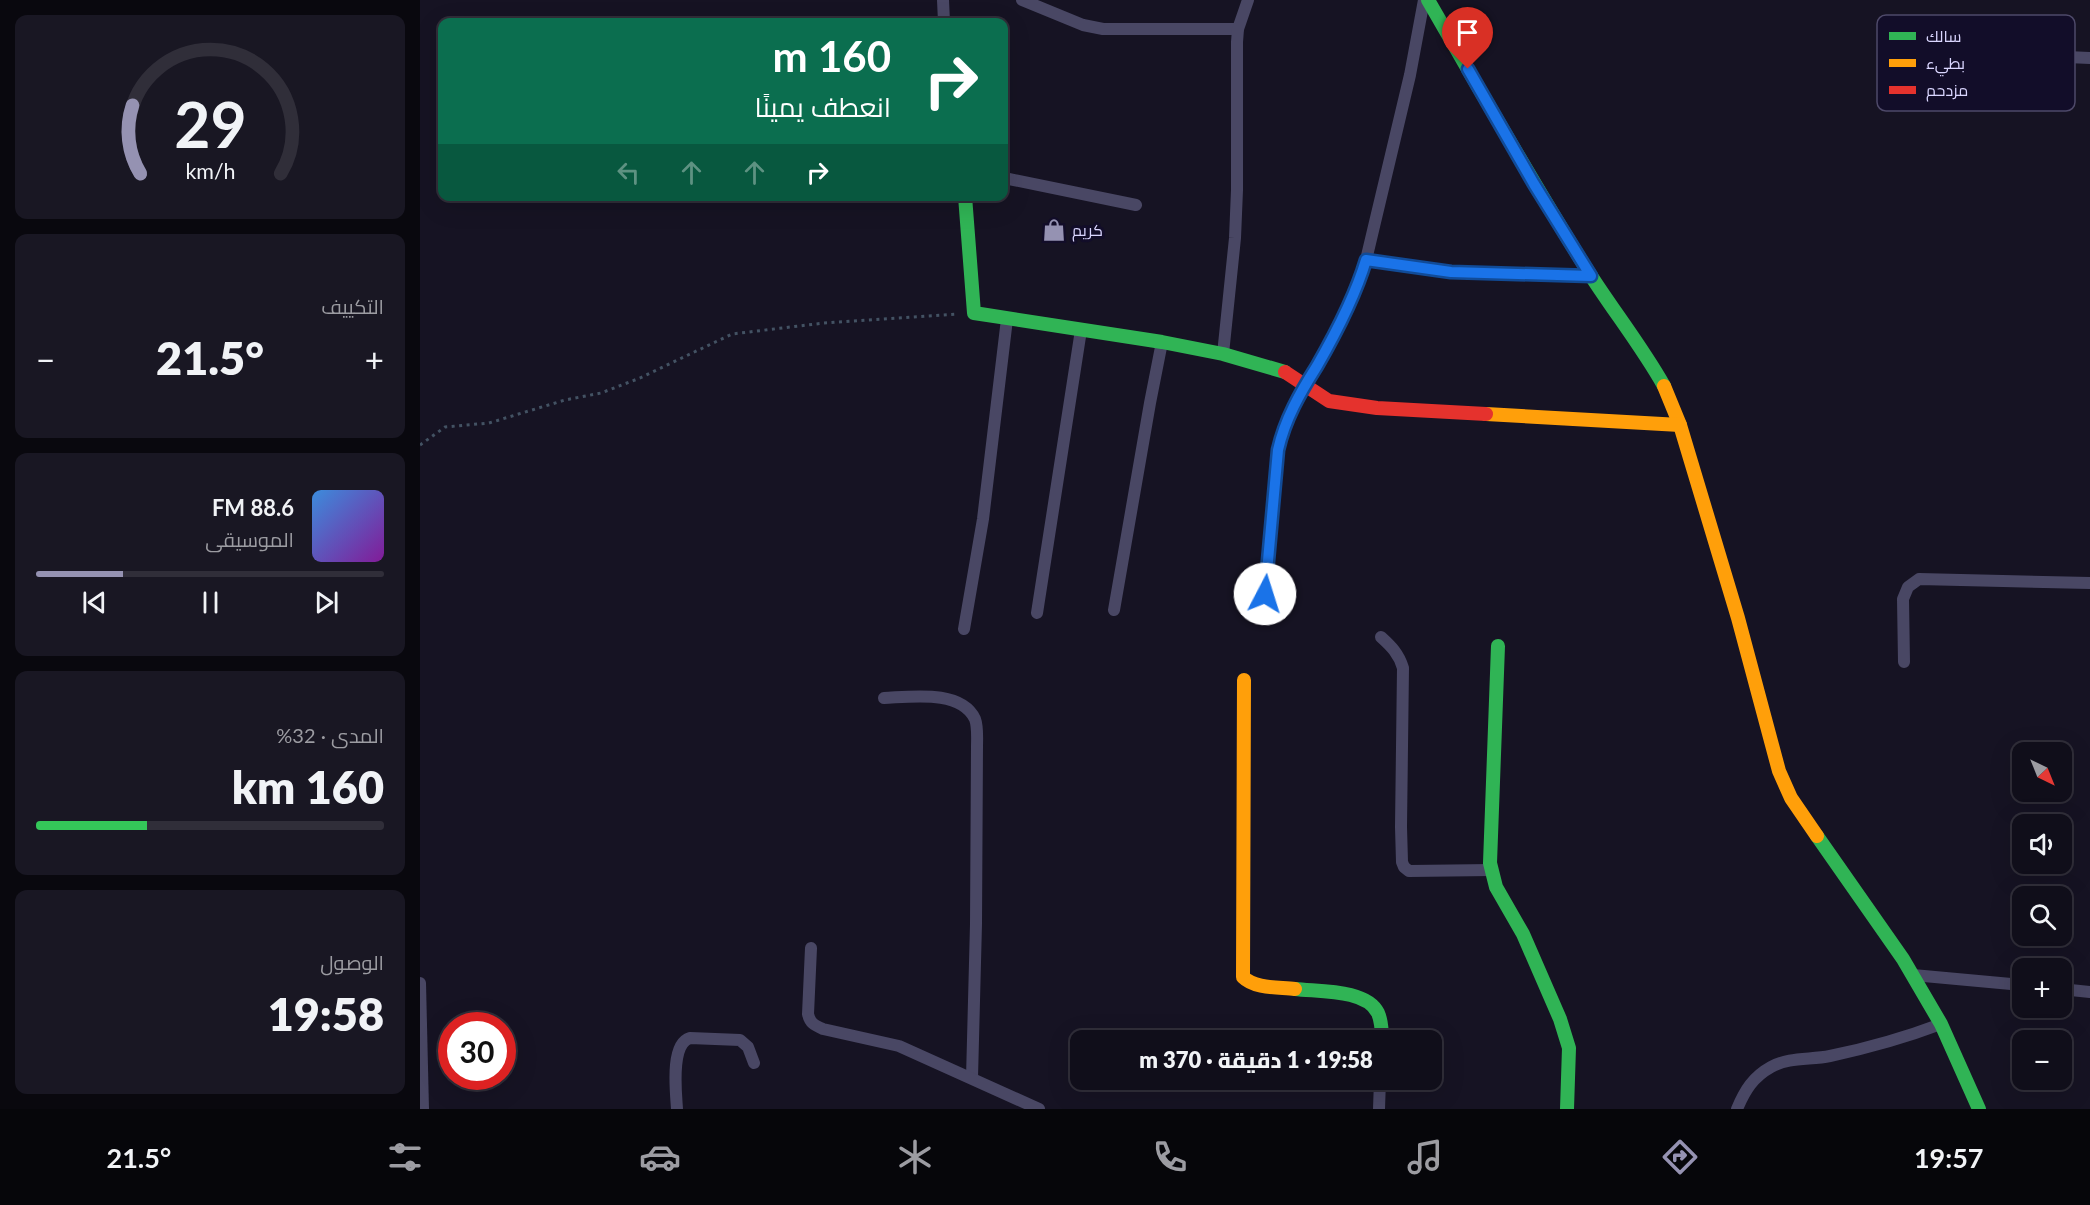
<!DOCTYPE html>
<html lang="ar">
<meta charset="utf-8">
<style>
body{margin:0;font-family:Lato,Cairo,sans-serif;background:#191723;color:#f1f3f6;direction:rtl;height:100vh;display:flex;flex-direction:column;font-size:22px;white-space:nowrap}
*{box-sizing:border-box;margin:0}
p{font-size:20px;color:#9c9ca2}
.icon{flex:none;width:33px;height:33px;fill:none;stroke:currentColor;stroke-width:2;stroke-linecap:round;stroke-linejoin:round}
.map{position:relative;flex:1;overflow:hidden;direction:ltr}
.panel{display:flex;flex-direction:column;gap:15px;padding:15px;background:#09080e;width:420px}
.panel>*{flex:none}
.top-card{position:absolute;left:18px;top:18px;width:570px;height:183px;border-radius:12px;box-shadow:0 6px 24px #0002,0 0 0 2px #302e39;direction:rtl;background:#0b6e4f;color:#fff;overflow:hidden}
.needle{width:39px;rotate:137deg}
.buttons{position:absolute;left:1592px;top:742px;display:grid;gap:12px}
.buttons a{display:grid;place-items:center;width:60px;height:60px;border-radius:12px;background:#100e1a;box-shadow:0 6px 24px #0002,0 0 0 2px #302e39;font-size:30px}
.speed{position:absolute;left:18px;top:1012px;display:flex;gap:12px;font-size:30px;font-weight:700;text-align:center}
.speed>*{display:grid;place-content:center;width:78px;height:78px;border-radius:50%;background:#100e1a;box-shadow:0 6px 24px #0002,0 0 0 2px #302e39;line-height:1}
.speed .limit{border:9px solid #d22;background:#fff;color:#111}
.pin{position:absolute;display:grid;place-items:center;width:51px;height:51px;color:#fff;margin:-62px -26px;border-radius:50% 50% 50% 0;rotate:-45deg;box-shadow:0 0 6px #0007}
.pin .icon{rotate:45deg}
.me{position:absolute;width:66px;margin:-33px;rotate:5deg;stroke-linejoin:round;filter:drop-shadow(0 0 4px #0008)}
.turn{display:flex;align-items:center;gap:21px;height:126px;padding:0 18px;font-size:27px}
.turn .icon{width:78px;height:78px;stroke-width:2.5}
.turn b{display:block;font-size:42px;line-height:51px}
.lanes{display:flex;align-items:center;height:57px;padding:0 18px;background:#0003;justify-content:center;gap:30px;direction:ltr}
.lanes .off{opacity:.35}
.big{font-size:45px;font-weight:800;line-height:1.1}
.panel .widget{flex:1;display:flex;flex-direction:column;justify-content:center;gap:9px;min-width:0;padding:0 21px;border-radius:12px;background:#191723}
.panel .dial{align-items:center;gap:0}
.dial svg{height:156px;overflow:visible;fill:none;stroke:#302e39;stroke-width:7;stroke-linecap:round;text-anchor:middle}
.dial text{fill:#f1f3f6;stroke:none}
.song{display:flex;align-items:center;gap:18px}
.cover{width:72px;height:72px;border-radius:9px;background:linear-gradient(135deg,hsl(210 70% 55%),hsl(290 70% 35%))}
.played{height:6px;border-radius:3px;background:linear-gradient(90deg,#9592b2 25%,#302e39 25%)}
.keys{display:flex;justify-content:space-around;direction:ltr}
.heat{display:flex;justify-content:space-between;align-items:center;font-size:33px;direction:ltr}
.charge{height:9px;border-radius:4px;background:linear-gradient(90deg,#34c759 32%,#302e39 0)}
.trip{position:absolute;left:650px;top:1030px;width:372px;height:60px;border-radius:12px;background:#100e1a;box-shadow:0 6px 24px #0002,0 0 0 2px #302e39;font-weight:800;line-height:60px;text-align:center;direction:rtl}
.menu{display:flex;height:96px;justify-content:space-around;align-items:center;background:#06060a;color:#9c9ca2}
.menu .icon{width:42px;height:42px}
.menu .current{color:#9592b2}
.menu b{font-size:27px;color:#f1f3f6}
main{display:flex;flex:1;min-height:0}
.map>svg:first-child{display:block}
</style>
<main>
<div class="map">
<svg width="1670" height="1109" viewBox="0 0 1670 1109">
<rect width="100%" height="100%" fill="#161323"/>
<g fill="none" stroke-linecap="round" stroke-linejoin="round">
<path stroke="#435263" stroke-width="3" stroke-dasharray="3 4.5" stroke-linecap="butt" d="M0,445L25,427L69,423L145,400L181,393L220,378L312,334L404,323L538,314"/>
<g stroke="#494764" stroke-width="12">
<path d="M523,0L524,22"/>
<path d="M602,0L663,25L683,29H818"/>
<path d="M1475,60L1510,51L1670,58"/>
<path d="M584,178L716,205"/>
<path d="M946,260L990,75L1004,0"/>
<path d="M803,354L815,238L817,190V42L818,29L828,0"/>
<path d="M845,594L858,450C865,419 880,393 897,366C916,332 935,297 946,260L1031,272L1171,276"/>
<path d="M694,610L730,403L742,342"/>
<path d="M617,613L661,330"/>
<path d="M544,629L563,519L587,319"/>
<path d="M961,637C971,646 979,654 983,668L981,827L982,862L984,867L989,871L1072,870"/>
<path d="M1484,662L1483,599L1488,587L1499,579L1670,583"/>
<path d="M464,698C490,697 541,689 555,719C558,727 557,739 557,747L556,924L552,1078"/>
<path d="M391,948L388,1014C390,1023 394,1025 403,1029L479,1046L619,1109"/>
<path d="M1493,975L1602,985"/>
<path d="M0,983L3,1109"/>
<path d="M1641,989L1670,992"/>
<path d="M257,1109C256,1092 250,1044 270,1038L320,1040L328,1047L334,1063"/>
<path d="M959,1109L960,1080"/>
<path d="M1317,1109C1325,1090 1333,1077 1351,1067C1369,1057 1390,1060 1410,1056C1448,1048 1484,1038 1521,1024"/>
</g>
<g stroke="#30b455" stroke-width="14">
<path d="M1008,0C1060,90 1111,180 1166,268C1191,308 1221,345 1244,386"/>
<path d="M545,196L554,313L742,342L803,354L865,372"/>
<path d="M1078,646L1070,863L1076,887L1103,934L1140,1019L1149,1048L1147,1109"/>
<path d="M1397,836L1483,959L1521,1024L1559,1109"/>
<path d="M875,989C899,992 946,989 958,1013C962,1022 962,1032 962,1041"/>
</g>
<g stroke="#ff9f0a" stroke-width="14">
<path d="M1244,386L1260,425L1318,618L1359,771L1371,798L1397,836"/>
<path d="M1066,414L1260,425"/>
<path d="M824,680L823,977C835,989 859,987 875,989"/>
</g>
<path stroke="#e5322d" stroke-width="14" d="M865,372L909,401L957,408L1066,414"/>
</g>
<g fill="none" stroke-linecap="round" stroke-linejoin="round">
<g stroke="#114b97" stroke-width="15">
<path id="route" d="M845,594L858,450C865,419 880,393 897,366C916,333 935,297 946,260L1031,272L1171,276L1114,184L1048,69"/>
</g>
<use href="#route" stroke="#1a73e8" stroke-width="10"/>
</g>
<defs>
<g id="shop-bare" transform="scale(1.8)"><path d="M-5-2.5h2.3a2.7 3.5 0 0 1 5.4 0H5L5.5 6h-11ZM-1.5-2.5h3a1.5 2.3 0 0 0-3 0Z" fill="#9592b2" stroke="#120d29" stroke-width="2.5" paint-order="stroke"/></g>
</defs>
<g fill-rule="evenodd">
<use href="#shop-bare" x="634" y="230"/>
</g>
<g text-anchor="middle" stroke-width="6" stroke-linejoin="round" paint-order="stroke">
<g font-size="16" fill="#dad6ff" stroke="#120d29" text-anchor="start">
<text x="652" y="236">كريم</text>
</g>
</g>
<rect x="1457" y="15" width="198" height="96" rx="9" fill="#120d29" stroke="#4e4969" stroke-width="1.5"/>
<rect x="1469" y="32" width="27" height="8" fill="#30b455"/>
<rect x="1469" y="59" width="27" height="8" fill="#ff9f0a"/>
<rect x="1469" y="86" width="27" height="8" fill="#e5322d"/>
<g font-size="16" fill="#dad6ff">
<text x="1506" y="42">سالك</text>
<text x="1506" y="69">بطيء</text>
<text x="1506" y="96">مزدحم</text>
</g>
</svg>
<div class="buttons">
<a><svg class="needle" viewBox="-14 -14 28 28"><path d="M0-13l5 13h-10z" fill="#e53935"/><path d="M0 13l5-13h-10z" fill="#9c9ca2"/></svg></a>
<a><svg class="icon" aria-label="sound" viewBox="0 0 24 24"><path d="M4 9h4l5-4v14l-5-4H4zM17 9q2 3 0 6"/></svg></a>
<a><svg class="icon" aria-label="search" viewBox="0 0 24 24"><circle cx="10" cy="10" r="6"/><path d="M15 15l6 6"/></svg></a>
<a>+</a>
<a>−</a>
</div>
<div class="speed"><div class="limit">30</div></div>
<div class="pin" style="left:1048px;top:69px;background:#d93025"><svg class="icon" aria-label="arrive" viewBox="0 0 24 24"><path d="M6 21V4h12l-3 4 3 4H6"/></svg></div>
<svg class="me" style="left:845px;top:594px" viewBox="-20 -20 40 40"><circle r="19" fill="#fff"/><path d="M0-13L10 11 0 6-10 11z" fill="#1a73e8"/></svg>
<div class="trip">19:58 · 1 دقيقة · 370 m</div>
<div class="top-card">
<div class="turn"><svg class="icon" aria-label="right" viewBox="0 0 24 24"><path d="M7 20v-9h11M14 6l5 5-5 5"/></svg><div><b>160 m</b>انعطف يمينًا</div></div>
<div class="lanes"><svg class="icon off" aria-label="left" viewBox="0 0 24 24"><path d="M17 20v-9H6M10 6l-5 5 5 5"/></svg><svg class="icon off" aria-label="ahead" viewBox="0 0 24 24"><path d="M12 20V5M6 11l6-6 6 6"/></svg><svg class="icon off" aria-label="ahead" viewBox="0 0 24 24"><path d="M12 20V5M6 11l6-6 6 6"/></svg><svg class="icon" aria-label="right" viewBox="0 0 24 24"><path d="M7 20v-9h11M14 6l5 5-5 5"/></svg></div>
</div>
</div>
<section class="panel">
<div class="widget dial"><svg viewBox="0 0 100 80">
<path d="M14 69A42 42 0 1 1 86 69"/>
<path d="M14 69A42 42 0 0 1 10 34" stroke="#9592b2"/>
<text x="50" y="56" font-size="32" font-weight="700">29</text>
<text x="50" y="72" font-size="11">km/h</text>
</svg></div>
<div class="widget"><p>التكييف</p>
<div class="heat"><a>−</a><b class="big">21.5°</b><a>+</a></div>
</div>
<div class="widget">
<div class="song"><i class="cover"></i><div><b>88.6 FM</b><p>الموسيقى</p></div></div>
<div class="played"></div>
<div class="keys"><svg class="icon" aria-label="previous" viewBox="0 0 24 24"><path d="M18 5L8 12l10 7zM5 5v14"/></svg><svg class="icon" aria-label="pause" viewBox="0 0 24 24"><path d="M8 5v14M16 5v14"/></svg><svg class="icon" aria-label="next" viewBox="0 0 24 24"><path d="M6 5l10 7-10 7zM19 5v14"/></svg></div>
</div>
<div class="widget"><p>المدى · 32%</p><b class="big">160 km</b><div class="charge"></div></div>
<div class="widget"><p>الوصول</p><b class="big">19:58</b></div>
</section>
</main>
<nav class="menu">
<b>19:57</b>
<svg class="icon current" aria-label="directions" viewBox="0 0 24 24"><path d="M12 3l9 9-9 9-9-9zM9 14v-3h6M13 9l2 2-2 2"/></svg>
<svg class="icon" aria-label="music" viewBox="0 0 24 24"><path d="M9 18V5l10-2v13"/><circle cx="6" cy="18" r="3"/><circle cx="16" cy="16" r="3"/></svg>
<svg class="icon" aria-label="phone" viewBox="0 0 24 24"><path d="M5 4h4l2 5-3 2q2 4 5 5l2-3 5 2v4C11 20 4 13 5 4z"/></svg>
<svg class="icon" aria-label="climate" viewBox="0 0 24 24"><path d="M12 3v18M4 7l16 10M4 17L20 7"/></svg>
<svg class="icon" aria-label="car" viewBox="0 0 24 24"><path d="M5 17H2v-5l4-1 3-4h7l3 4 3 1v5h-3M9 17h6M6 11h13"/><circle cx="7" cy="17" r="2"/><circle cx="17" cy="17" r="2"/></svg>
<svg class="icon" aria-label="filters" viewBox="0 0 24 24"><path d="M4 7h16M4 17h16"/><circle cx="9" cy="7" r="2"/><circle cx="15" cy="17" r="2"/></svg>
<b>21.5°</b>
</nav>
